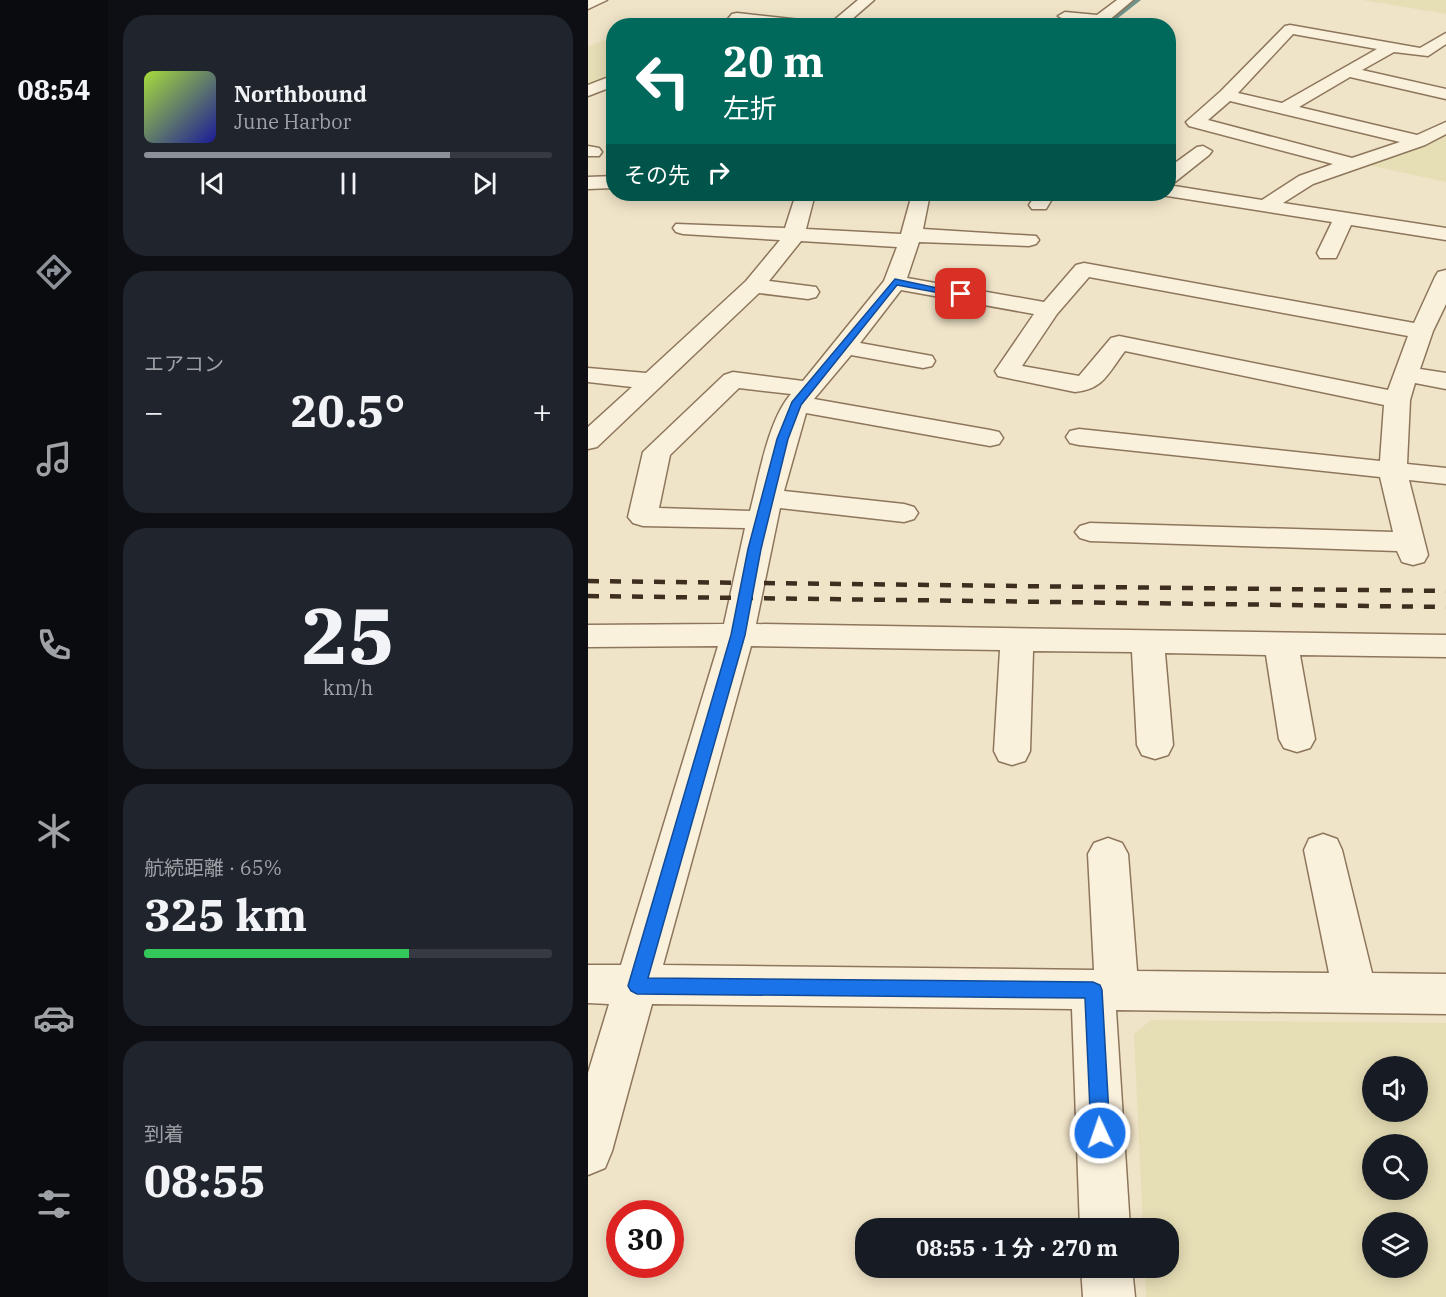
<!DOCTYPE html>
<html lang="ja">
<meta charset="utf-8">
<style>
body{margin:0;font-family:"IBM Plex Serif","Noto Sans JP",serif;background:#20242c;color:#f1f3f6;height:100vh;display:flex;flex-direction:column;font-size:22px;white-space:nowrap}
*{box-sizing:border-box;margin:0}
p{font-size:20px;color:#9ea1a6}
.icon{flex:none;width:33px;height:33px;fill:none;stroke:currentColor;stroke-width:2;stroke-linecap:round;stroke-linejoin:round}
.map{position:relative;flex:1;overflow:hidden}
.sheet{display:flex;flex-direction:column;gap:15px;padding:15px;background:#0d0f14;width:480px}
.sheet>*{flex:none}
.hud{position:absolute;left:18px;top:18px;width:570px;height:183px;border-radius:24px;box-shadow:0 3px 15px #0003;background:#00695c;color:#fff;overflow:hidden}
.fabs{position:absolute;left:774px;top:1056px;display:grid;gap:12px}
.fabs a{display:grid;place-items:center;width:66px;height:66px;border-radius:50%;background:#171b24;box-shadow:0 3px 15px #0003;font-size:30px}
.speed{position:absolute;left:18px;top:1200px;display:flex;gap:12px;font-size:30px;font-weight:700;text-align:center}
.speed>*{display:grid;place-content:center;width:78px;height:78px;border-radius:50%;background:#171b24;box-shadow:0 3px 15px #0003;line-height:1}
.speed .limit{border:9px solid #d22;background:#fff;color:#111}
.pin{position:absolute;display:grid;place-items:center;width:51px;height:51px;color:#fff;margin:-26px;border-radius:12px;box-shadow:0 3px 9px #0006}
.me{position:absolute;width:66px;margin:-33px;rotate:357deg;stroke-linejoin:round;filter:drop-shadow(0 0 4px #0008)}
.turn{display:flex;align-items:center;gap:21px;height:126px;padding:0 18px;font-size:27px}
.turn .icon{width:78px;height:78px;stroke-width:2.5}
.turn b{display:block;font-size:42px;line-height:51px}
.then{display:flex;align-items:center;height:57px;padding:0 18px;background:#0003;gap:12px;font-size:22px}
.big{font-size:45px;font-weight:700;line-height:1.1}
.sheet .tile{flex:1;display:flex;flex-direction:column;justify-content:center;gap:9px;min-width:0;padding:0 21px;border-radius:24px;background:#20242c}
.sheet .dial{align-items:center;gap:0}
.dial b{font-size:78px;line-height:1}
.song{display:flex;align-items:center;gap:18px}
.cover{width:72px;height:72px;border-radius:9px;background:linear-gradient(135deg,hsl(80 70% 55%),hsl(240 70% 35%))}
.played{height:6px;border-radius:3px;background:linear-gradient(90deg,#8c9099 75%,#363941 75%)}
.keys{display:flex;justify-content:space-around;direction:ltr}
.heat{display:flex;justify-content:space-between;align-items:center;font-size:33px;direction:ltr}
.charge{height:9px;border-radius:4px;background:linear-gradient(90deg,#34c759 65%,#363941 0)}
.trip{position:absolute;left:267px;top:1218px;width:324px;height:60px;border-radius:24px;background:#171b24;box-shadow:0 3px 15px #0003;font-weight:700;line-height:60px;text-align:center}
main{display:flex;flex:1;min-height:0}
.tab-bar{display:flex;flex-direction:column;width:108px;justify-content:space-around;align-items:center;background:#090b0e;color:#9ea1a6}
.tab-bar .icon{width:42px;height:42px}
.tab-bar .selected{color:#8c9099}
.tab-bar b{font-size:27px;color:#f1f3f6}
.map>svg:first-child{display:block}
</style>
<main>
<nav class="tab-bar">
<b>08:54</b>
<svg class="icon selected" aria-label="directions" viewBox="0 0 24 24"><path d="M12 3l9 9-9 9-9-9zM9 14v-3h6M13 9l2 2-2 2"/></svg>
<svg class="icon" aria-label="music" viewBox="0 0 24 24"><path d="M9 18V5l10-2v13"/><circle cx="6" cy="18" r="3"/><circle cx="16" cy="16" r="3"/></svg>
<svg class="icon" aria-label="phone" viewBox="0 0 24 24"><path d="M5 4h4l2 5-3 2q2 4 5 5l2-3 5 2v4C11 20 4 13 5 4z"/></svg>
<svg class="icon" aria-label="climate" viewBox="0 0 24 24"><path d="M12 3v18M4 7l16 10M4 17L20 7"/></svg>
<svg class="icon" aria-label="car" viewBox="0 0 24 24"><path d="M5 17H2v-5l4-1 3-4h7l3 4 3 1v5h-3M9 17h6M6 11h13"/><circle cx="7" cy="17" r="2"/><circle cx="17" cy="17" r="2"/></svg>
<svg class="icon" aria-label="filters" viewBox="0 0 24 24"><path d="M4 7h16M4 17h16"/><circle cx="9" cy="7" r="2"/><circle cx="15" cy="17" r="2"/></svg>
</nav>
<section class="sheet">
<div class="tile">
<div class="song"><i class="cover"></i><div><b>Northbound</b><p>June Harbor</p></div></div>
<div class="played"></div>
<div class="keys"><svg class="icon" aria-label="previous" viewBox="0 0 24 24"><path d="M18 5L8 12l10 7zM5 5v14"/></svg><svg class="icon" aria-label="pause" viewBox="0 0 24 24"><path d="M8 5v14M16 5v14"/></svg><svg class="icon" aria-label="next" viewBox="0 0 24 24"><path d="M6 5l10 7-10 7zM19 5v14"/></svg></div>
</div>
<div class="tile"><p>エアコン</p>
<div class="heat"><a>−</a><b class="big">20.5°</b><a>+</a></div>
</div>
<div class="tile dial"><b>25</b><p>km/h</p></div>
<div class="tile"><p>航続距離 · 65%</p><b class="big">325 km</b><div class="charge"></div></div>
<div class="tile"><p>到着</p><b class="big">08:55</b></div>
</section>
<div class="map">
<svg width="858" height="1297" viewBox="0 0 858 1297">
<rect width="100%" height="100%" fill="#f0e4c8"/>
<g fill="#e6deb5" fill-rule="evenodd">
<path d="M774,0H858V14Z"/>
<path d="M16,40L25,42V76L0,87V47Z"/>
<path d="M858,134V182L780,165L828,146Z"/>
<path d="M563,1020L858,1023V1297H558L557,1268H580V1228H555L546,1034ZM784,1066H830V1112H784ZM784,1144H830V1190H784ZM784,1222H830V1268H784Z"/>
</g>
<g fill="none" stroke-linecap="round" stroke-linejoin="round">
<path fill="#6f938a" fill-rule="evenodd" d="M546,0H553L520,26H513Z"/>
<g stroke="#8d765c" stroke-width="3">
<g id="minor">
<path d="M0,0H19L0,9Z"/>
<path d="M270,0H286L256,26H239Z"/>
<path d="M529,0H545L514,26H497L499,23L477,20L470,16L477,12L509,15Z"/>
<path d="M149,13L231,22L238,26H187L153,22L149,26H134L144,14Z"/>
<path d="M702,25L832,48L858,33V44L840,56L806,52L774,70L858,89V99L762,77L711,107L829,135L858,122V134L837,145L725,184L695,203L858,228V240L763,225L748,258H732L729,253L744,222L573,195L580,194V185L674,200L711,176L745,164L601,126L598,122L633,91L697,26ZM705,34L789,49L694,103L650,93ZM642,101L812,142L764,158L620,120Z"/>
<path d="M26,75V86L0,96V85Z"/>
<path d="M0,146L11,148L14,152L11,156H0Z"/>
<path d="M615,146L624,151L621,155L587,182L580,184V168L609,147Z"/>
<path d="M26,176V188L0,189V177Z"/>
<path d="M208,194H227L218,229L313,234L324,194H342L335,229L448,236L451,240L448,244L441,246L331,242L319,278L456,302L488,265L496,263L826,323L847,277L850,272L858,270V304L845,331L832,369L858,373V389L827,383L822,400L819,464L858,468V484L821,480L840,555L836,562L825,565L814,562L809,551L502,541L492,538L487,532L492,526L502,523L805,532L792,477L491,445L482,443L478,437L482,431L491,429L792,461L796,405L537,351C520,373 516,389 487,392L410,376L407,371L446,314L313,290L272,343L344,356L347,361L344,366L335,368L263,355L226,399L402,430L411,432L415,438L411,444L402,446L218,413L196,491L316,504L326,507L330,513L326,519L316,522L192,508L168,624L858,635V657L712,655L727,739L722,748L709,752L696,748L691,739L678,655L577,653L585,745L580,755L567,759L554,755L549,745L544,652L445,651L442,751L437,761L424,765L411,761L406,751L412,650L163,646L75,965L506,970L500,854L506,843L520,838L534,843L540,854L549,971L741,973L716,850L721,839L735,834L749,839L754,850L784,973L858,974V1014L528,1010L542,1228H492L484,1009L64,1004L24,1151L17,1168L0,1175V1073L21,1004L0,1003V965H33L130,646L0,647V625L136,624L157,528L55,526L45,523L40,517L55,452L136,375L145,372L215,381L296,281L309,247L213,241L181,281L228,287L231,292L228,297L220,299L171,293L9,447L0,449V427L44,387L0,382V368L58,373L158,281L192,240L95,234L88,232L85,228L88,224L197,228ZM501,277L820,336L800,390L531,336L523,338L491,376L434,366L469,314ZM151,388L203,394C180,420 171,477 162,511L71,508L82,455Z"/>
<path d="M448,194H467L458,209H444L441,205Z"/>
<path d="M493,1268H544L547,1297H495Z"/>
</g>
</g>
<use href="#minor" fill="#faf1dc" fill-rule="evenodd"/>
<g stroke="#3d2e20" stroke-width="4.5" stroke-dasharray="11 11" stroke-linecap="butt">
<path d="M0,581L858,591"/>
<path d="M0,596L858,607"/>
</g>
</g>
<path fill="#1a73e8" stroke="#114b97" stroke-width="1.5" d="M307,279L377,294L373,297L309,285L213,405L200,439L173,549L157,635L60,978L505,982L512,985L514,990L522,1133L519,1140L512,1143L505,1140L503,1133L497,998L49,994L43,991L40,986L143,635L160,549L189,439L204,402Z"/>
</svg>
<div class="fabs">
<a><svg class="icon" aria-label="sound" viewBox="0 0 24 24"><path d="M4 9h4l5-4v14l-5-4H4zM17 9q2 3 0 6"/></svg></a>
<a><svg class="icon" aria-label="search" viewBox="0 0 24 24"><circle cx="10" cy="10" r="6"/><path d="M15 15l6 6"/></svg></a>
<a><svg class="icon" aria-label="layers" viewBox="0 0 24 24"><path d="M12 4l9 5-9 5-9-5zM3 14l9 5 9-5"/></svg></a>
</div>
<div class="speed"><div class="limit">30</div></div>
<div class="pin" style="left:373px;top:294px;background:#d93025"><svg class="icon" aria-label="arrive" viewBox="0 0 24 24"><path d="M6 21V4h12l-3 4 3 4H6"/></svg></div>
<svg class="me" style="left:512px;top:1133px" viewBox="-20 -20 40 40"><circle r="17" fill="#1a73e8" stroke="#fff" stroke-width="3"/><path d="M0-11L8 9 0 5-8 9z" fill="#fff"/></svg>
<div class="trip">08:55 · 1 分 · 270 m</div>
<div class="hud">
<div class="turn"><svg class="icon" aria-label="left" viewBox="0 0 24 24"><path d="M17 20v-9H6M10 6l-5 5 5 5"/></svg><div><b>20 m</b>左折</div></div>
<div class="then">その先<svg class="icon" aria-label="right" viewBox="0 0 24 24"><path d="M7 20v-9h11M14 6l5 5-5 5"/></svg></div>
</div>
</div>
</main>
